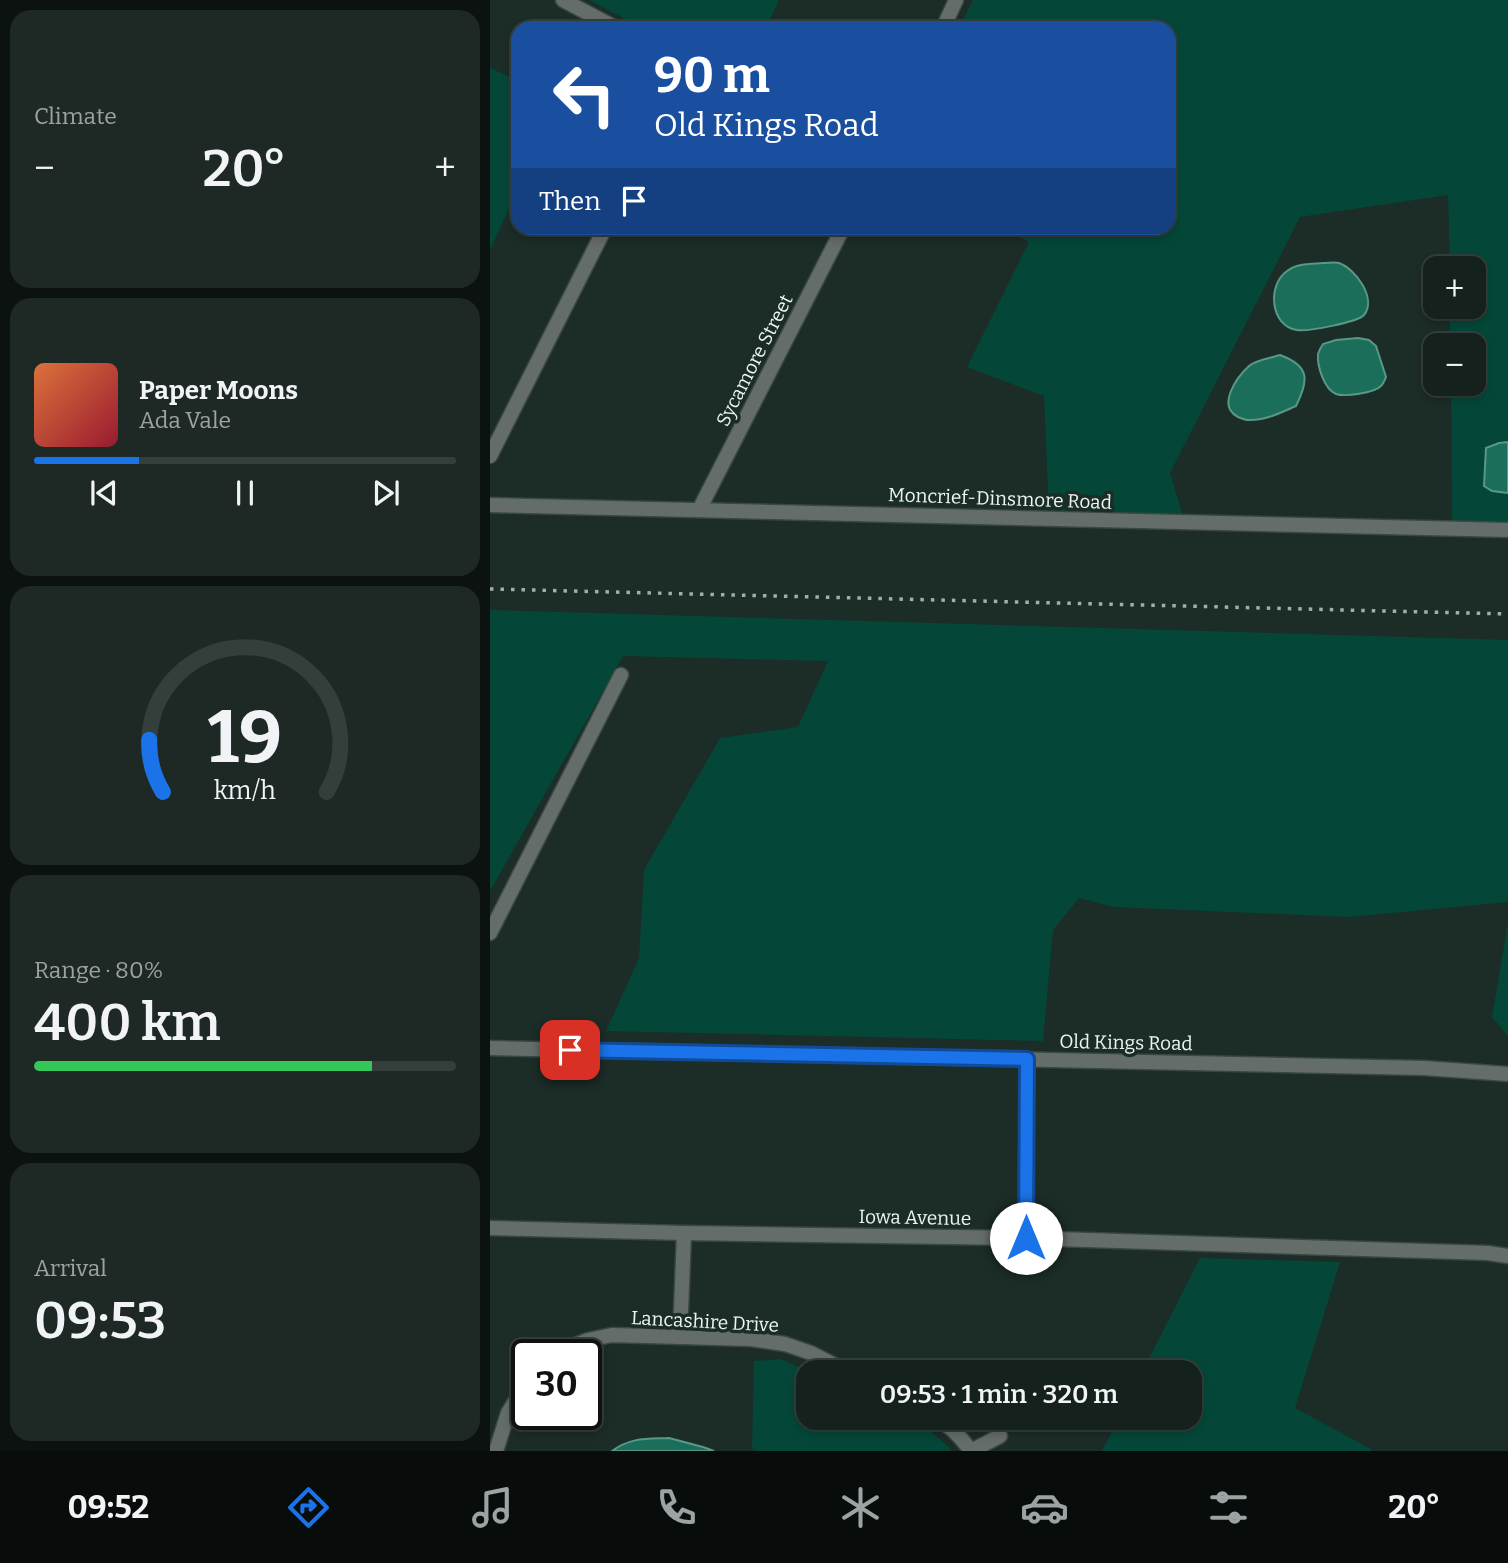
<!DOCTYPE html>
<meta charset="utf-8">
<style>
body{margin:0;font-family:Bitter,serif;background:#1e2926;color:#f1f3f6;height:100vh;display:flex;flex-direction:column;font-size:26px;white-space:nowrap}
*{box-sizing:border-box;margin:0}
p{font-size:23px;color:#9da3a4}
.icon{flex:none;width:38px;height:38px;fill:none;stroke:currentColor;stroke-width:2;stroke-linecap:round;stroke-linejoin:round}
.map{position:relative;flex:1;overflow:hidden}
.panel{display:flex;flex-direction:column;gap:10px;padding:10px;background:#0c1210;width:490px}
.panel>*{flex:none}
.guide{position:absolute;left:21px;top:21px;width:665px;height:214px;border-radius:21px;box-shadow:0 4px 10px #0003,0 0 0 2px #343e3b;background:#1a4fa0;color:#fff;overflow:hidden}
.fabs{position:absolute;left:933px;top:256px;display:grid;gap:14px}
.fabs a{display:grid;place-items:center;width:63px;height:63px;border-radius:14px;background:#15211d;box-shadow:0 4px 10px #0003,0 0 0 2px #343e3b;font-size:35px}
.speed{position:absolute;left:21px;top:1339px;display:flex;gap:14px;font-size:35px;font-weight:700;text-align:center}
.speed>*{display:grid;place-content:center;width:91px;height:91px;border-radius:50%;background:#15211d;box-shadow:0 4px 10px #0003,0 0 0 2px #343e3b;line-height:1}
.speed .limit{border:4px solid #111;border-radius:10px;background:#fff;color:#111}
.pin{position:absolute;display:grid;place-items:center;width:60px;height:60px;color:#fff;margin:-30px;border-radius:14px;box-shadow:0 4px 10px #0006}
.me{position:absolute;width:77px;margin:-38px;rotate:0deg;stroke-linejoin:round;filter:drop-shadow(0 0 5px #0008)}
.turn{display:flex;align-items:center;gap:24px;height:147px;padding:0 28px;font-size:32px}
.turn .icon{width:91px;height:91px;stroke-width:2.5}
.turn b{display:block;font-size:49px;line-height:60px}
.then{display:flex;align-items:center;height:66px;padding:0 28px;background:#0003;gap:14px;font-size:26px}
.big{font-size:52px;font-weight:600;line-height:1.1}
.panel .widget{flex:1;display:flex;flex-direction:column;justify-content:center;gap:10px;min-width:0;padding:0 24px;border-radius:21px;background:#1e2926}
.panel .dial{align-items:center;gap:0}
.dial svg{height:182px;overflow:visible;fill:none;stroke:#343e3b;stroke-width:7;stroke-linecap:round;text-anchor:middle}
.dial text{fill:#f1f3f6;stroke:none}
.song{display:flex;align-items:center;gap:21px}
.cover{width:84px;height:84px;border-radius:10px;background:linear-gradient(135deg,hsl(20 70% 55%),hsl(350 70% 35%))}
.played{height:7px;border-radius:4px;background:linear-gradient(90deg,#1a73e8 25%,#343e3b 25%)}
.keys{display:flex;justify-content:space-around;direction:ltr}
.heat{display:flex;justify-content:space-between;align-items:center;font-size:38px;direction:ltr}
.charge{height:10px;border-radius:5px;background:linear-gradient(90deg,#34c759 80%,#343e3b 0)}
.trip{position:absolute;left:306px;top:1360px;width:406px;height:70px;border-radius:21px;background:#15211d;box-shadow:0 4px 10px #0003,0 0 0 2px #343e3b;font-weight:600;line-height:70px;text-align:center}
.tab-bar{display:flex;height:112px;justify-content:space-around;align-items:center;background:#080d0c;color:#9da3a4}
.tab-bar .icon{width:49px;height:49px}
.tab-bar .active{color:#1a73e8}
.tab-bar b{font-size:32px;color:#f1f3f6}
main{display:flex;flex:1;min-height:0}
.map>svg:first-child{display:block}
</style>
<main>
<section class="panel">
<div class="widget"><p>Climate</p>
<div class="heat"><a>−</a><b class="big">20°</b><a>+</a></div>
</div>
<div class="widget">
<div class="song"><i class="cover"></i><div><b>Paper Moons</b><p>Ada Vale</p></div></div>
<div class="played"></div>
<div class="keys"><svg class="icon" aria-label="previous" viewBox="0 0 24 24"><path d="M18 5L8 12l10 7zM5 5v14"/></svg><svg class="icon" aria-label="pause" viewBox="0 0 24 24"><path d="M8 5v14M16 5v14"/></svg><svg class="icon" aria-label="next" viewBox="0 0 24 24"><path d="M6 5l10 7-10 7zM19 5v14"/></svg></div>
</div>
<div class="widget dial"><svg viewBox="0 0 100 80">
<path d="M14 69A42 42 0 1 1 86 69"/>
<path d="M14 69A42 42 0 0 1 8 46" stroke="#1a73e8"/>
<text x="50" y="56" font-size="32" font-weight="700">19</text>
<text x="50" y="72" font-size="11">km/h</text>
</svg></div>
<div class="widget"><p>Range · 80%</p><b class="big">400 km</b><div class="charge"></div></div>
<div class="widget"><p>Arrival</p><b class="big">09:53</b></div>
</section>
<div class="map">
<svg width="1018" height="1451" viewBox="0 0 1018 1451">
<rect width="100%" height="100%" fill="#1c2c27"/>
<g fill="#044738">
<path d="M99,0H289L276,28H152Z"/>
<path d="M483,0H1018V442L1009,443L1002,491L1018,493V525L962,524L961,383H984V345H960V306H984V268H960L958,195L810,217L680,473L693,516L559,512L554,396L477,367L539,242L512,228H679V28H469Z"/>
<path d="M0,68L28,81V189L0,250Z"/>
<path d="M0,610L1018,640V902L860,917L624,907L589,898L563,930L553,1041L116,1031L149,958L154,870L230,738L308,727L338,661L133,656L0,891Z"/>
<path d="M1018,923V1036L1002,1017Z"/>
<path d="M710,1258L850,1262L805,1408L881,1449V1451H612L629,1418H700V1372H652Z"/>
<path d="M291,1359L319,1372L318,1418H417L434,1426L460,1448V1451H267L262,1448L264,1361Z"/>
</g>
<g fill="#1b6f5a" stroke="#599888" stroke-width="2">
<path d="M833,263C838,263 845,262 849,263C866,269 887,299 874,315C868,322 817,332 807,330C780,326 777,285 797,271C807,263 822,264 833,263Z"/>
<path d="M868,338L879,340L886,346L896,377C894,381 894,383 891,386C884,393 855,397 846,394C834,389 827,366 828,354C829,351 831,347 833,344L846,340Z"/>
<path d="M790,355C820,366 819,380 806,406C792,412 775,421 758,420C755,420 751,418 748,417C726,406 747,377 759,366C766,360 781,358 790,355Z"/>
<path d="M1018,442V493L1002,491L994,486L996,448L1009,443Z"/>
<path d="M179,1438L213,1447L224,1451H122C141,1437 157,1439 179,1438Z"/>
</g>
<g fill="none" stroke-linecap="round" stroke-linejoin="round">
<g stroke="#394843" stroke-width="17">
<g id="minor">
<path d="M73,0L126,28"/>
<path d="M453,28L466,0"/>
<path d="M0,456L115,228"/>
<path d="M0,505L1018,530"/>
<path d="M209,510L353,228"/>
<path d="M0,933L131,675"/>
<path d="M0,1048L934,1068L1018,1074"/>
<path d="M0,1228L194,1233L536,1238L998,1253L1018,1256"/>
<path d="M536,1238L537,1059"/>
<path d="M190,1337L194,1233"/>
<path d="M68,1354L78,1348L98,1340L122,1335L261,1339L295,1344L321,1353L358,1372"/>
<path d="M446,1418C461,1426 471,1437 481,1451"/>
<path d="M6,1451L18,1413L37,1382"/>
<path d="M481,1451L510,1436"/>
</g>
</g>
<use href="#minor" stroke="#656d6a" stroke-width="14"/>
<path stroke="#a2aeaa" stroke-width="3.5" stroke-dasharray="3.5 7" stroke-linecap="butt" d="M0,589L1018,614"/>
</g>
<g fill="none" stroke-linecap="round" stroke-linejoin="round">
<g stroke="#114b97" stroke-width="18">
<path id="route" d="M80,1050L537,1059L536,1238"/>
</g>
<use href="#route" stroke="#1a73e8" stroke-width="12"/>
</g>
<g text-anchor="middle" stroke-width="7" stroke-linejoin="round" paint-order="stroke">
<g font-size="19" fill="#ebf6f2" stroke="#1c2c27">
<text transform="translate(264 360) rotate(-63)" y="7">Sycamore Street</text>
<text transform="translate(510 498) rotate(2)" y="7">Moncrief-Dinsmore Road</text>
<text transform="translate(636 1042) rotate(1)" y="7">Old Kings Road</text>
<text transform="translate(425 1217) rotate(1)" y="7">Iowa Avenue</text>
<text transform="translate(215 1321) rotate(3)" y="7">Lancashire Drive</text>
</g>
</g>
</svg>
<div class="fabs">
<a>+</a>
<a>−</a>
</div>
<div class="speed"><div class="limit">30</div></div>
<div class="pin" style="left:80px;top:1050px;background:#d93025"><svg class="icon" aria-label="arrive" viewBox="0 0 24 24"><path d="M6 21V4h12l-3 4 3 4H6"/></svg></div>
<svg class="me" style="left:536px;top:1238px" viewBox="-20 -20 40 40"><circle r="19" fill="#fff"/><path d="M0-13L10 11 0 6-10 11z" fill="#1a73e8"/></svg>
<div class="trip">09:53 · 1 min · 320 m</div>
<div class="guide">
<div class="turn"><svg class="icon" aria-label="left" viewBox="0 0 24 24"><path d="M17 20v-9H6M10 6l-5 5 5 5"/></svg><div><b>90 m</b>Old Kings Road</div></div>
<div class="then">Then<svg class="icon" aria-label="arrive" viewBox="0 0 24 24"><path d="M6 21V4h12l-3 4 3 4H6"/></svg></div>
</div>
</div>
</main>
<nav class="tab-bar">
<b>09:52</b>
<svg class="icon active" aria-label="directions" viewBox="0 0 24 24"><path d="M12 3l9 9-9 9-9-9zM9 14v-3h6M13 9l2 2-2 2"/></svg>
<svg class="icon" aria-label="music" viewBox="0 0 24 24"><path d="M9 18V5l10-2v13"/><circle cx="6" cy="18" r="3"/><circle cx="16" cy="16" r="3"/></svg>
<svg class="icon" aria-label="phone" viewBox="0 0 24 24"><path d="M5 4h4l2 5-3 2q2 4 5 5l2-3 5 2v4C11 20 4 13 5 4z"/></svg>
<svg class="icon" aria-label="climate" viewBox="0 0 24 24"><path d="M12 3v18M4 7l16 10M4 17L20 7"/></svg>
<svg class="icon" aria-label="car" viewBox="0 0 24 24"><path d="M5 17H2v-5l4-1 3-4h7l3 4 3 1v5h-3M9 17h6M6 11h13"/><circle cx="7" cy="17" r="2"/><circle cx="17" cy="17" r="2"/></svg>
<svg class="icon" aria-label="filters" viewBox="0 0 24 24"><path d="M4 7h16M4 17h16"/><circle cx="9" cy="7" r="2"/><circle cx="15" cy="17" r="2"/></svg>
<b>20°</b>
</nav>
